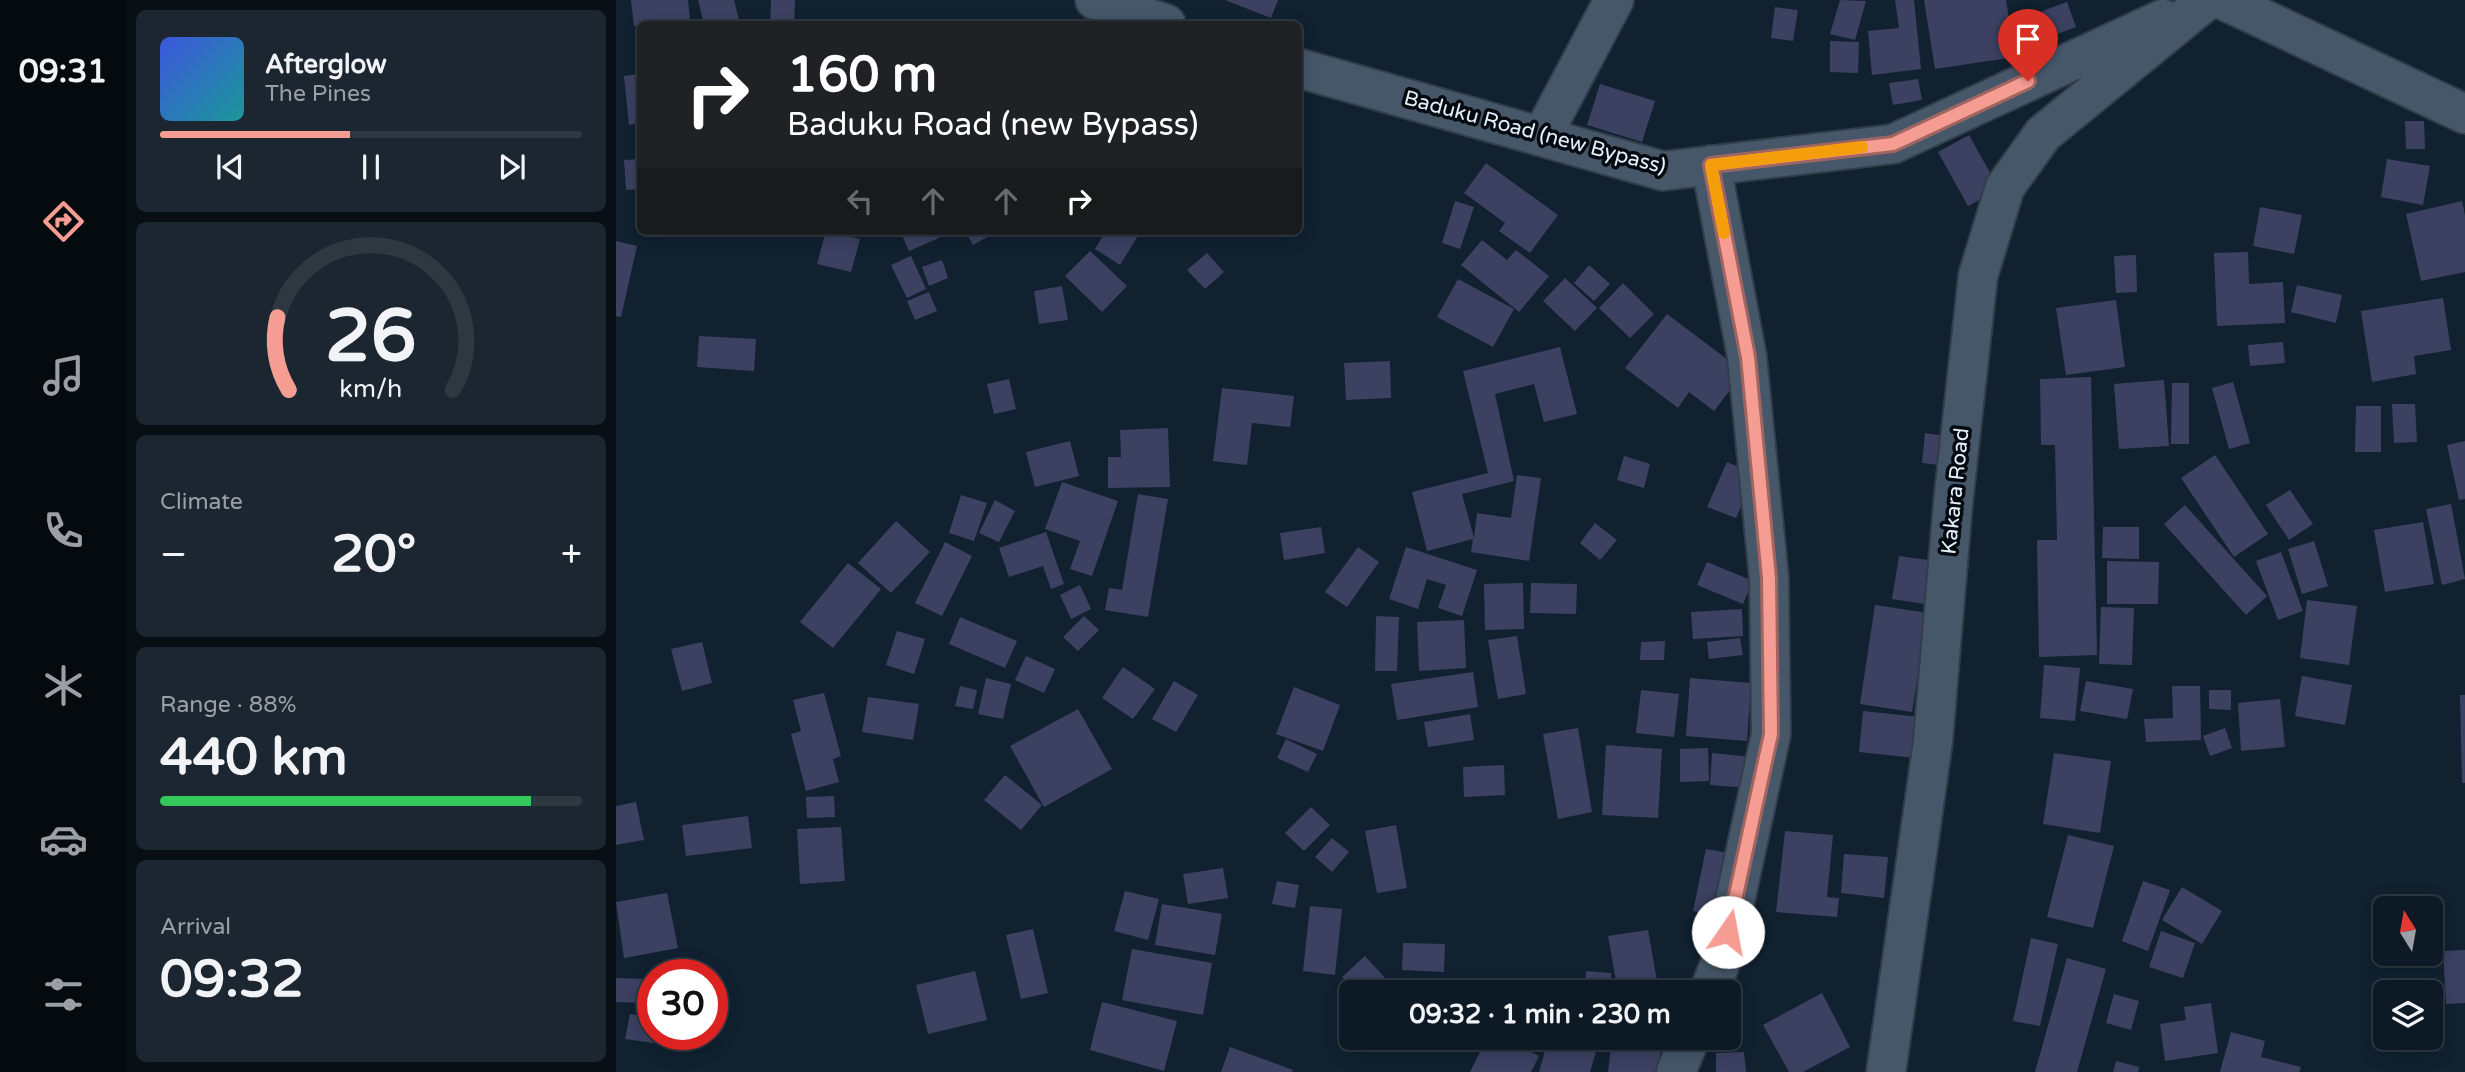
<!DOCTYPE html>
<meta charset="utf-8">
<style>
body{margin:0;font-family:"Varela Round",sans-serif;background:#1b2631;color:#f1f3f6;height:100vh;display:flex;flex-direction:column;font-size:26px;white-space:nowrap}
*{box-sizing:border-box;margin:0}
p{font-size:23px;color:#9aa0a6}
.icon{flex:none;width:38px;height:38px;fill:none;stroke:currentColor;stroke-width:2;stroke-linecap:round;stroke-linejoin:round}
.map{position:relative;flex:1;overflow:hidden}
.side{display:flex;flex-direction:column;gap:10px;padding:10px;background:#070e14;width:490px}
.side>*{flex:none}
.guide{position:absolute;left:21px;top:21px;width:665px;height:214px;border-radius:10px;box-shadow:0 4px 18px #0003,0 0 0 2px #2d3841;background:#202124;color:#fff;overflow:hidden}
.needle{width:46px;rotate:349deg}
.buttons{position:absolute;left:1757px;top:896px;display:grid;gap:14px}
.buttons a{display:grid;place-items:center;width:70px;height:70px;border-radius:10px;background:#0d1924;box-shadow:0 4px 18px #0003,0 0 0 2px #2d3841;font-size:35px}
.speed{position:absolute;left:21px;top:959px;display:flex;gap:14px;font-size:35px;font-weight:700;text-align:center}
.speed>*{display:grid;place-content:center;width:91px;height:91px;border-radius:50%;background:#0d1924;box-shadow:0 4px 18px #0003,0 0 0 2px #2d3841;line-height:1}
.speed .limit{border:10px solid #d22;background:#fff;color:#111}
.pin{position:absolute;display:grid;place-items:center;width:60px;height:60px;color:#fff;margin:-72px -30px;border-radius:50% 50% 50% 0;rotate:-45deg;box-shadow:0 0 7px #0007}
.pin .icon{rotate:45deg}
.me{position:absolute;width:77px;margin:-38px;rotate:12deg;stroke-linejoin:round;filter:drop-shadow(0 0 5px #0008)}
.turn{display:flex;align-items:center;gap:24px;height:147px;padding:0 35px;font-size:32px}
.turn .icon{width:91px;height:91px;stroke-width:2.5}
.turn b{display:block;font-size:49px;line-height:60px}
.lanes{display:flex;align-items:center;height:66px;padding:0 35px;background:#0003;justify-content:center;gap:35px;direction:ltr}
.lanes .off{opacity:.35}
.big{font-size:52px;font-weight:700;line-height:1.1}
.side .tile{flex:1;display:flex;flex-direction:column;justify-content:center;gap:10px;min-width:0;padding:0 24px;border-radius:10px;background:#1b2631}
.side .dial{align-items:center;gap:0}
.dial svg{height:182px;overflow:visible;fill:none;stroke:#2d3841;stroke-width:7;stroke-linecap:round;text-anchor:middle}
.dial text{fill:#f1f3f6;stroke:none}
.song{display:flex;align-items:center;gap:21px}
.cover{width:84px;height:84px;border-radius:10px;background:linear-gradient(135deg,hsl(230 70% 55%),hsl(180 70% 35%))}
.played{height:7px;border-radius:4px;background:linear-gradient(90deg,#f59c93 45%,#2d3841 45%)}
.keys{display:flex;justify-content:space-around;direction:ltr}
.heat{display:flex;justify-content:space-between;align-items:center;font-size:38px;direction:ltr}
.charge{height:10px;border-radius:5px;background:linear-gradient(90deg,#34c759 88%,#2d3841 0)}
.trip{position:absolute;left:723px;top:980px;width:402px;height:70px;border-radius:10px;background:#0d1924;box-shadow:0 4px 18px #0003,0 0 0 2px #2d3841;font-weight:700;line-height:70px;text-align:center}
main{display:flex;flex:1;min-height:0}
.tabs{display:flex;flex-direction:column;width:126px;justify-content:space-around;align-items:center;background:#050a0e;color:#9aa0a6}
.tabs .icon{width:49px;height:49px}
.tabs .active{color:#f59c93}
.tabs b{font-size:32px;color:#f1f3f6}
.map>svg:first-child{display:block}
</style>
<main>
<nav class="tabs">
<b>09:31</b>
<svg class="icon active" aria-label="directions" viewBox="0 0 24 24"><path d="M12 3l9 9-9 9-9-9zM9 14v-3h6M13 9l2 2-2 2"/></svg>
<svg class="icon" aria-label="music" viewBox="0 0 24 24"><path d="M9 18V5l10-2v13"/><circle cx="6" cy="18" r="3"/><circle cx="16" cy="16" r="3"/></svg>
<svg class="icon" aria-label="phone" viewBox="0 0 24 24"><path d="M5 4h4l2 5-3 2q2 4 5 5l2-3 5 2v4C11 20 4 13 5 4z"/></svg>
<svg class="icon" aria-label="climate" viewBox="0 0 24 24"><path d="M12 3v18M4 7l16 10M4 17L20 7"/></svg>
<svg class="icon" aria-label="car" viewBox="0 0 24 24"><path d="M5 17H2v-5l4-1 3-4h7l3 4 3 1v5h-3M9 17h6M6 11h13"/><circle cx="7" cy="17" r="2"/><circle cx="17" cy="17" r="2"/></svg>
<svg class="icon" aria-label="filters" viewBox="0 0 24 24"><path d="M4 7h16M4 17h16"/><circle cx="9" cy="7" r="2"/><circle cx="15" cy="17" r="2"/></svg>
</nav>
<section class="side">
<div class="tile">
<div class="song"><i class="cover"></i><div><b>Afterglow</b><p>The Pines</p></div></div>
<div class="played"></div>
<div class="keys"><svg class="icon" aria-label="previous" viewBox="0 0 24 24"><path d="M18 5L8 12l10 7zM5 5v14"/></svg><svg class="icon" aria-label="pause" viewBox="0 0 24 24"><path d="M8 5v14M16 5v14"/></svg><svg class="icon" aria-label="next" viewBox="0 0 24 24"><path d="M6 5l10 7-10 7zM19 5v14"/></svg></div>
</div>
<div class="tile dial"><svg viewBox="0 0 100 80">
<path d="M14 69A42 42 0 1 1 86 69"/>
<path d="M14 69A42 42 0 0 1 9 37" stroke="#f59c93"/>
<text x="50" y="56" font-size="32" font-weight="700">26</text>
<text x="50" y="72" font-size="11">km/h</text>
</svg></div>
<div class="tile"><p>Climate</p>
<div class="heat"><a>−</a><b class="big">20°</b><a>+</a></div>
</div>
<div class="tile"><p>Range · 88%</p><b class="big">440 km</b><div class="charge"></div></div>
<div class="tile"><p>Arrival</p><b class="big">09:32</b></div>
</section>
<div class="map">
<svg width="1849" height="1072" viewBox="0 0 1849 1072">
<rect width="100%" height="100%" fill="#112130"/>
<g fill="#3c4162">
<path d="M15,0H72L74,20L18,26Z"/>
<path d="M82,0H118L124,24H88Z"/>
<path d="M155,0H179L178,24L154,23Z"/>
<path d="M609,0H662L655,18Z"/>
<path d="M1224,0L1250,1L1239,40L1214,34Z"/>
<path d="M1279,0H1298L1305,69L1256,75L1252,31L1283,28Z"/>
<path d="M1308,0H1390L1399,57L1319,69Z"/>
<path d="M1451,2L1460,27L1433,37L1424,12Z"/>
<path d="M1159,7L1182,10L1177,41L1155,38Z"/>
<path d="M1214,41L1243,42L1242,73L1214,72Z"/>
<path d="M24,74V123L13,125L8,76Z"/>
<path d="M1302,79L1306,100L1277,105L1273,83Z"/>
<path d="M984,84L1039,101L1026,142L971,125Z"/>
<path d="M1789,121H1808L1809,149H1790Z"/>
<path d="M1353,135L1383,189L1352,206L1322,152Z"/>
<path d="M24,159V189L10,190L8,160Z"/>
<path d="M1771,159L1814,166L1807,205L1765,197Z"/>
<path d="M870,163L942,215L914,253L883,231L889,223L848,193Z"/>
<path d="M839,201L858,207L844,249L826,243Z"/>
<path d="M1846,201L1849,216V272L1805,281L1790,214Z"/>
<path d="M1644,207L1686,215L1678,254L1637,246Z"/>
<path d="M210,231L244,239L235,272L201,264Z"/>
<path d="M284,231H339L293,251Z"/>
<path d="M349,231H382L357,245Z"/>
<path d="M490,231H525L504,265L479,249Z"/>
<path d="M866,240L891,260L900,250L933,276L903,312L845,265Z"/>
<path d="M0,241L21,246L5,317L0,316Z"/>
<path d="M474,251L511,286L486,312L449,276Z"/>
<path d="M1632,252L1633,284L1667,282L1669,323L1601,326L1598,253Z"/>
<path d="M591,253L608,272L589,289L571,270Z"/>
<path d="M1520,255L1521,292L1500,293L1498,256Z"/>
<path d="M295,256L310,289L291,298L275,265Z"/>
<path d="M326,260L332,278L313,286L306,267Z"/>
<path d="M973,265L994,284L978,301L958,283Z"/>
<path d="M949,278L981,308L959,331L927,301Z"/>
<path d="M842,279L898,309L877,347L821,317Z"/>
<path d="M1007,283L1038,314L1014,338L983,308Z"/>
<path d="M1681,285L1726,295L1720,323L1675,312Z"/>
<path d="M446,286L452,320L423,324L418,291Z"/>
<path d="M313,292L321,311L299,320L291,301Z"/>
<path d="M1827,298L1835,350L1798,356L1800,374L1756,382L1745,311Z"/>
<path d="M1500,300L1509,367L1450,375L1440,308Z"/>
<path d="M1051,314L1128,372L1098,411L1073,392L1062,408L1009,368Z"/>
<path d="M83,336L140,339L138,371L81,367Z"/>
<path d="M1667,342L1669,363L1634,366L1632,345Z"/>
<path d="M944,347L961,414L928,422L918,384L879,394L898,481L846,494L858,538L861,513L895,518L901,475L925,478L913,561L855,552L857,539L811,551L796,492L872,473L847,371Z"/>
<path d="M774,361L775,398L730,400L728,363Z"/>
<path d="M1475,377L1481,655L1423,657L1421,540H1441L1439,445H1425L1424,379Z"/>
<path d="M393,379L400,409L378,414L371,384Z"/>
<path d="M1548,380L1553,446L1503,449L1498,384Z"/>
<path d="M1617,382L1634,443L1613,449L1596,388Z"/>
<path d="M1556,383H1573V444H1555Z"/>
<path d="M606,388L678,396L674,427L636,423L631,465L597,461Z"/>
<path d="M1776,404H1799L1801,442L1778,443Z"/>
<path d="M1740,406H1765V452H1739Z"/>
<path d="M552,428L554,487L492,488V457H505L504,430Z"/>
<path d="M1309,433L1344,438L1341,467L1306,463Z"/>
<path d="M454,441L463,476L419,487L410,452Z"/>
<path d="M1849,441V499L1843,500L1831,445Z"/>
<path d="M1599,455L1652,534L1618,557L1565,478Z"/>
<path d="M1008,456L1034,464L1028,488L1001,480Z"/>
<path d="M1111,462L1139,474L1120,518L1091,507Z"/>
<path d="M446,482L502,501L476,576L454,569L464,541L429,529Z"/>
<path d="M1674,490L1697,524L1673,540L1650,505Z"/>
<path d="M522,494L552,499L532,617L489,610L493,588L506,590Z"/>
<path d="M345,495L371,503L358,541L333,533Z"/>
<path d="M379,500L399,511L383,542L363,533Z"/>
<path d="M1835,504L1849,579L1826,585L1810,509Z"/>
<path d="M1569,505L1651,596L1630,615L1548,524Z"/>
<path d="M280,521L314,552L275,593L242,563Z"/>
<path d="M1807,522L1818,584L1769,592L1758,530Z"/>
<path d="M979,523L1001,540L984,560L964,543Z"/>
<path d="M705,527L709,553L668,560L664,533Z"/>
<path d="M1487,527H1523V559L1486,558Z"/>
<path d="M430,532L448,584L435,589L427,566L393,577L383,548Z"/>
<path d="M1698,541L1712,586L1686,594L1672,549Z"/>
<path d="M329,542L356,556L326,616L299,603Z"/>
<path d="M742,547L763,562L731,607L709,592Z"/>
<path d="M790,547L861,570L846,616L822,608L830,585L811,579L802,609L773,599Z"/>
<path d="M1665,552L1687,611L1662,620L1640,561Z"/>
<path d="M1283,556L1327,562L1321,606L1276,599Z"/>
<path d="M1491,561L1543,562L1542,604H1491Z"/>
<path d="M1091,562L1137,581L1127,604L1081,585Z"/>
<path d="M232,563L265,589L217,648L184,622Z"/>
<path d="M907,583L908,629L869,630L868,584Z"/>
<path d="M915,583L961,584L960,614L914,613Z"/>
<path d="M464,585L475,609L455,619L444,595Z"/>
<path d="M1691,600L1741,606L1733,665L1684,658Z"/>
<path d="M1259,605L1312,613L1296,712L1244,704Z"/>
<path d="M1485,607L1518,608L1516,665L1483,664Z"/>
<path d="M1126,609L1127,636L1077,639L1075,612Z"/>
<path d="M468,616L483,630L462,651L447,637Z"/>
<path d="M760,616L783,617L781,671H759Z"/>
<path d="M344,617L401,641L389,668L333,644Z"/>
<path d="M848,620L850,668L803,671L801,622Z"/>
<path d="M281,631L309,639L298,674L270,665Z"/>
<path d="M901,636L910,694L882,699L872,640Z"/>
<path d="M1124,638L1127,655L1093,659L1091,642Z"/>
<path d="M1049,641L1048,660H1024L1025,642Z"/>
<path d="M86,642L96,683L66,691L55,649Z"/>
<path d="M410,656L439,669L428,693L399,680Z"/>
<path d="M1428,665L1464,668L1459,721L1424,718Z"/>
<path d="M507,667L539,689L517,719L486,698Z"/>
<path d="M857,672L862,707L781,720L775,684Z"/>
<path d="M1686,676L1736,685L1729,725L1679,716Z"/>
<path d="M370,678L395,684L387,719L362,714Z"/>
<path d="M1074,678L1135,683L1131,741L1070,736Z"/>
<path d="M558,681L582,695L560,732L536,719Z"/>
<path d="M1470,681L1517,689L1511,719L1464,711Z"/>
<path d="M344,686L361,690L357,709L339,706Z"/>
<path d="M1556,686H1584L1585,740L1530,742L1528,719L1557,718Z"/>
<path d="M678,687L724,705L707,751L660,734Z"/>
<path d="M1025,690L1063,694L1058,737L1020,733Z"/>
<path d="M1593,690H1615V710L1593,709Z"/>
<path d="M208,693L225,756L217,759L223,782L190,791L175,734L185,731L177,700Z"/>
<path d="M1844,695H1849V783H1846Z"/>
<path d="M252,697L303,704L297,740L246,732Z"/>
<path d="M1664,699L1669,747L1625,751L1622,703Z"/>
<path d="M462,709L496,769L428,807L394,746Z"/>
<path d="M1247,711L1304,717L1299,758L1243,752Z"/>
<path d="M854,714L858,740L812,747L808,722Z"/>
<path d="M962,728L976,812L942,819L927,734Z"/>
<path d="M1609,728L1616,748L1594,756L1587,736Z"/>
<path d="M670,739L701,754L692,772L661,758Z"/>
<path d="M990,745L1046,749L1042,818L986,815Z"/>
<path d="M1092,748L1093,781L1064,782V749Z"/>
<path d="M1096,753L1136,757L1133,788L1094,785Z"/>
<path d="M1438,753L1495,761L1484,833L1427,824Z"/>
<path d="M888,765L889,795L848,797L847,767Z"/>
<path d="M389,775L426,805L405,830L368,800Z"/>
<path d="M218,796L219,817L191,818L190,797Z"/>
<path d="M20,802L28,840L0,845V806Z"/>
<path d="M695,807L714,825L688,851L669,833Z"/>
<path d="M132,816L136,848L70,856L66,825Z"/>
<path d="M780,825L791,888L761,893L749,831Z"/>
<path d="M225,827L229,881L184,884L181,829Z"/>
<path d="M1169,831L1217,835L1211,897L1223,898L1221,917L1160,912Z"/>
<path d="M1452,835L1498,846L1477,928L1431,917Z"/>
<path d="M716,838L733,852L716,872L699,857Z"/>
<path d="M1090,849L1125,855L1112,918L1077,911Z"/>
<path d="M1228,854L1272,857L1268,898L1225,893Z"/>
<path d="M607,868L612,898L572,904L567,874Z"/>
<path d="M661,881L683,885L679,908L656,904Z"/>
<path d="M1527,881L1554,890L1532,951L1506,941Z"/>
<path d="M1566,887L1606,911L1586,944L1546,920Z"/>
<path d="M509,891L543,899L532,940L498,931Z"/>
<path d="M51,893L62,948L8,958L0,902Z"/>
<path d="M546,904L606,914L599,955L539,945Z"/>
<path d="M694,906L726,909L719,975L687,971Z"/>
<path d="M417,929L432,993L405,999L390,935Z"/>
<path d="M1032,930L1043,992H1002L992,936Z"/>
<path d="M1545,931L1579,943L1567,978L1533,967Z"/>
<path d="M1415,938L1442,944L1424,1026L1397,1021Z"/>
<path d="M787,943L829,944L828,972L786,970Z"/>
<path d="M516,949L596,963L587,1015L506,1000Z"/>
<path d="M1849,950V1003L1830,1004L1827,951Z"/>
<path d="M749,956L769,978L753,992H739L726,977Z"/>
<path d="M1451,958L1490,969L1461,1072H1419Z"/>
<path d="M359,971L371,1020L312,1034L300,985Z"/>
<path d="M970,971L995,973V992H969Z"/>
<path d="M0,978L34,979L33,1003L0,1002Z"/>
<path d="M1206,993L1234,1047L1187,1072H1173L1147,1025Z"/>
<path d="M1498,994L1523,1001L1515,1030L1490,1023Z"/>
<path d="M486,1002L561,1021L548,1071L474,1050Z"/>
<path d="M1595,1003L1602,1053L1549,1061L1544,1024L1570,1020L1568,1007Z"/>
<path d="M14,1014L37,1018V1034H60L58,1046L9,1039Z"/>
<path d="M1615,1032L1649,1041L1645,1057L1685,1067L1683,1072H1604Z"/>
<path d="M871,1038H888L923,1056L915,1072H854Z"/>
<path d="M907,1038H984L974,1072H923L929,1051L905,1044Z"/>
<path d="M996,1038H1046L1042,1072H992Z"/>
<path d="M614,1047L677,1070L676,1072H605Z"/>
<path d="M1128,1052L1130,1072H1100V1053Z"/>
<path d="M1500,1061L1523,1067L1522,1072H1497Z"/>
</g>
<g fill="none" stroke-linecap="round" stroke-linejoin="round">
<g stroke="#323d4a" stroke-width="42">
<g id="minor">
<path d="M479,0L550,24"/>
<path d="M1607,0L1849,114"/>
<path d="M682,68L1047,171L1277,144L1547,19"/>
<path d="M926,136L998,0"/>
<path d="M1093,992L1107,956L1155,734L1153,578L1131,357L1095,165"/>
<path d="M1060,1072L1074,1038"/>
<path d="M1270,1072L1317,741L1337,503L1362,276L1389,187L1427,134L1591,0"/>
</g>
</g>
<use href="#minor" stroke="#465769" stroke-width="38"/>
</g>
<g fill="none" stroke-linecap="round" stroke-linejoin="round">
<g stroke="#9f6560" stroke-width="18">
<path id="route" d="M1112,932L1155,734L1153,578L1132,357L1095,165L1277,144L1412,81"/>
</g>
<use href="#route" stroke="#f59c93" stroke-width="12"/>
<path stroke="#f59e0b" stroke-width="12" d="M1108,233L1095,165L1246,147"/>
</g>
<g text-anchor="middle" stroke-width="7" stroke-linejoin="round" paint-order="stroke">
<g font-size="21" fill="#e5f0fb" stroke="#040a10">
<text transform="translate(919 132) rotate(15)" y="7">Baduku Road (new Bypass)</text>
<text transform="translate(1339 491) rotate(-84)" y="7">Kakara Road</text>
</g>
</g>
</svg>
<div class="buttons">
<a><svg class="needle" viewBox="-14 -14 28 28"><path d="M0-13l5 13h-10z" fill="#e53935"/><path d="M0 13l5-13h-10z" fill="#9aa0a6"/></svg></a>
<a><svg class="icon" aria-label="layers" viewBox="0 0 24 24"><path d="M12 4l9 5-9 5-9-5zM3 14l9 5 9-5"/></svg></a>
</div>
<div class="speed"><div class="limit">30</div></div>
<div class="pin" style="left:1412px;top:81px;background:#d93025"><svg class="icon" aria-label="arrive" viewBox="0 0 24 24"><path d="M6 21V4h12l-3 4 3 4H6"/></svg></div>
<svg class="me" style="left:1112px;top:932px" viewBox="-20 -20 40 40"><circle r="19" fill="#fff"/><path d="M0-13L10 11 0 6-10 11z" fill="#f59c93"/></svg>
<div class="trip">09:32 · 1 min · 230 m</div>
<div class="guide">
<div class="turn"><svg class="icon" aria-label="right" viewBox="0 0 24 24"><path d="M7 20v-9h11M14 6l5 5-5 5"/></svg><div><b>160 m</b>Baduku Road (new Bypass)</div></div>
<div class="lanes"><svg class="icon off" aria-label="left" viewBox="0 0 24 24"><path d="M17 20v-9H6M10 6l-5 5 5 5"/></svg><svg class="icon off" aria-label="ahead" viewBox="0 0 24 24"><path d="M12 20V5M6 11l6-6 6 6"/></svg><svg class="icon off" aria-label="ahead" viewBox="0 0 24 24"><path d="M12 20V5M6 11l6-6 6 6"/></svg><svg class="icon" aria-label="right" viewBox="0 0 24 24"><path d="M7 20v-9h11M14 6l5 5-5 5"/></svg></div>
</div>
</div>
</main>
